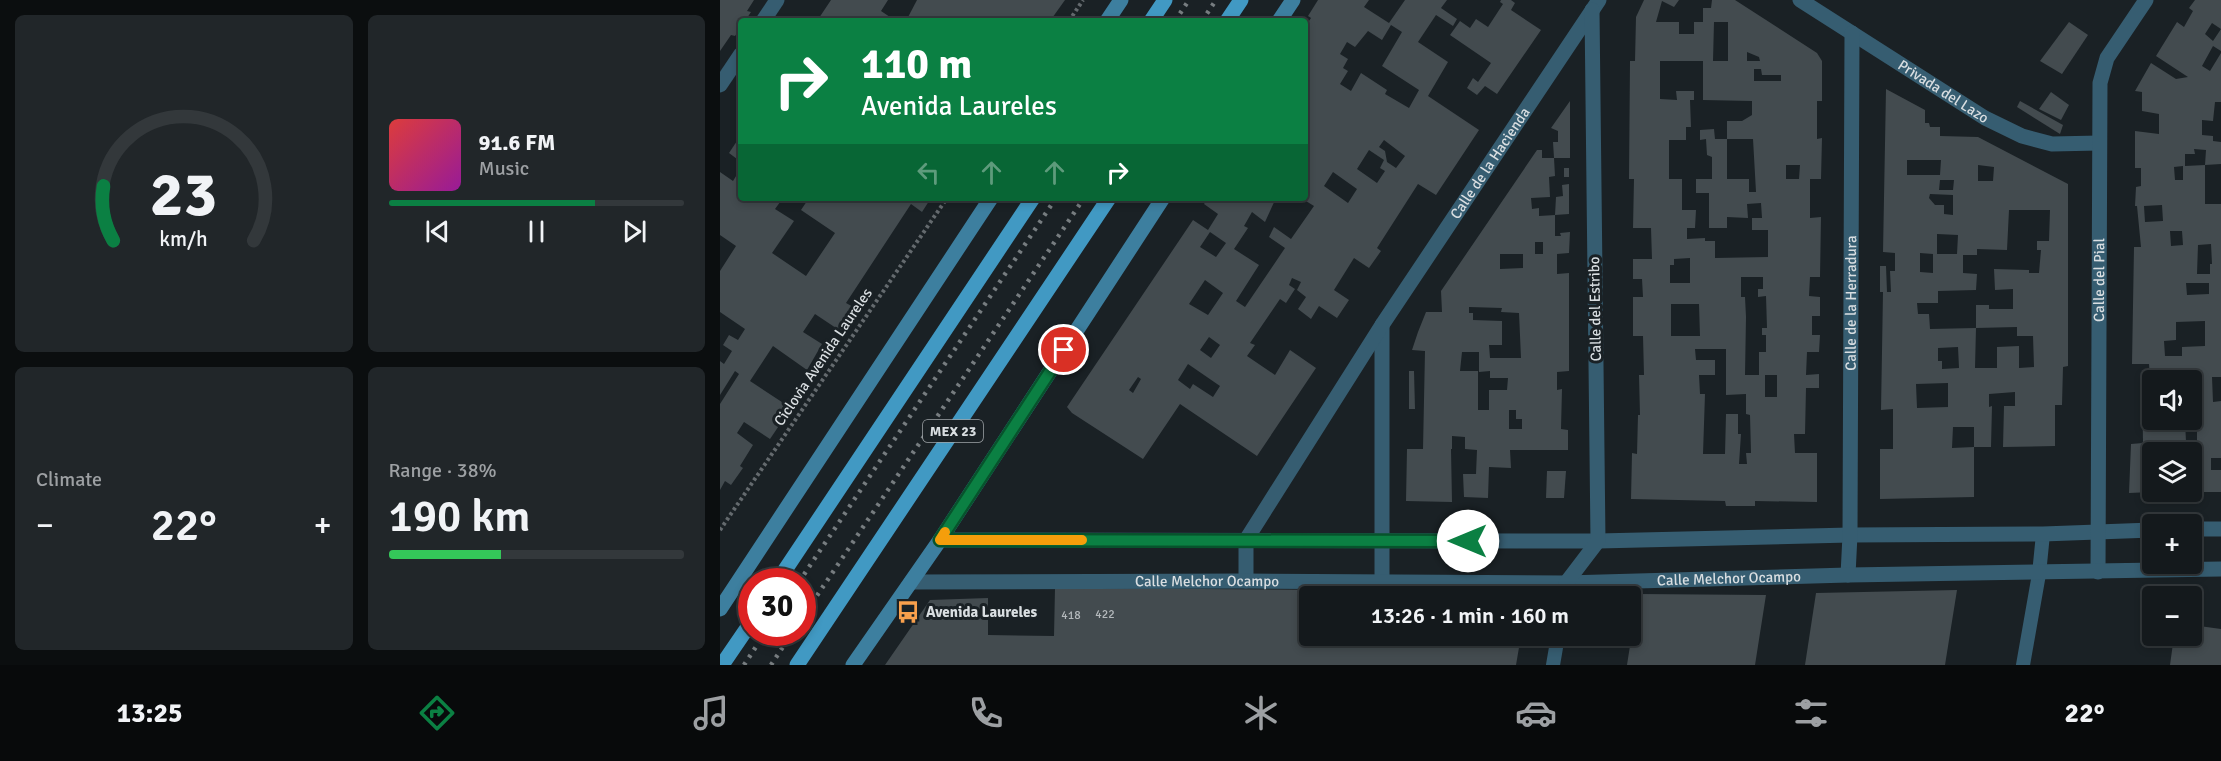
<!DOCTYPE html>
<meta charset="utf-8">
<style>
body{margin:0;font-family:Signika,sans-serif;background:#212629;color:#f1f3f6;height:100vh;display:flex;flex-direction:column;font-size:22px;white-space:nowrap}
*{box-sizing:border-box;margin:0}
p{font-size:20px;color:#9da0a3}
.icon{flex:none;width:33px;height:33px;fill:none;stroke:currentColor;stroke-width:2;stroke-linecap:round;stroke-linejoin:round}
.map{position:relative;flex:1;overflow:hidden}
.details{display:flex;flex-direction:column;gap:15px;padding:15px;background:#0b0e0f;width:720px}
.details>*{flex:none}
.hud{position:absolute;left:18px;top:18px;width:570px;height:183px;border-radius:6px;box-shadow:0 3px 9px #0003,0 0 0 2px #33383b;background:#0b8043;color:#fff;overflow:hidden}
.controls{position:absolute;left:1422px;top:370px;display:grid;gap:12px}
.controls a{display:grid;place-items:center;width:60px;height:60px;border-radius:6px;background:#14191c;box-shadow:0 3px 9px #0003,0 0 0 2px #33383b;font-size:30px}
.speed{position:absolute;left:18px;top:568px;display:flex;gap:12px;font-size:30px;font-weight:700;text-align:center}
.speed>*{display:grid;place-content:center;width:78px;height:78px;border-radius:50%;background:#14191c;box-shadow:0 3px 9px #0003,0 0 0 2px #33383b;line-height:1}
.speed .limit{border:9px solid #d22;background:#fff;color:#111}
.pin{position:absolute;display:grid;place-items:center;width:51px;height:51px;color:#fff;margin:-26px;border:3px solid #fff;border-radius:50%;box-shadow:0 2px 6px #0007}
.me{position:absolute;width:66px;margin:-33px;rotate:270deg;stroke-linejoin:round;filter:drop-shadow(0 0 4px #0008)}
.turn{display:flex;align-items:center;gap:21px;height:126px;padding:0 24px;font-size:27px}
.turn .icon{width:78px;height:78px;stroke-width:2.5}
.turn b{display:block;font-size:42px;line-height:51px}
.lanes{display:flex;align-items:center;height:57px;padding:0 24px;background:#0003;justify-content:center;gap:30px;direction:ltr}
.lanes .off{opacity:.35}
.big{font-size:45px;font-weight:600;line-height:1.1}
.details .card{flex:1;display:flex;flex-direction:column;justify-content:center;gap:9px;min-width:0;padding:0 21px;border-radius:9px;background:#212629}
.details .dial{align-items:center;gap:0}
.dial svg{height:156px;overflow:visible;fill:none;stroke:#33383b;stroke-width:7;stroke-linecap:round;text-anchor:middle}
.dial text{fill:#f1f3f6;stroke:none}
.song{display:flex;align-items:center;gap:18px}
.cover{width:72px;height:72px;border-radius:9px;background:linear-gradient(135deg,hsl(0 70% 55%),hsl(300 70% 35%))}
.played{height:6px;border-radius:3px;background:linear-gradient(90deg,#0b8043 70%,#33383b 70%)}
.keys{display:flex;justify-content:space-around;direction:ltr}
.heat{display:flex;justify-content:space-between;align-items:center;font-size:33px;direction:ltr}
.charge{height:9px;border-radius:4px;background:linear-gradient(90deg,#34c759 38%,#33383b 0)}
.details .tiles{flex:1;display:grid;gap:15px;grid-template-columns:repeat(2,1fr)}
.trip{position:absolute;left:579px;top:586px;width:342px;height:60px;border-radius:6px;background:#14191c;box-shadow:0 3px 9px #0003,0 0 0 2px #33383b;font-weight:600;line-height:60px;text-align:center}
.tab-bar{display:flex;height:96px;justify-content:space-around;align-items:center;background:#080a0b;color:#9da0a3}
.tab-bar .icon{width:42px;height:42px}
.tab-bar .current{color:#0b8043}
.tab-bar b{font-size:27px;color:#f1f3f6}
main{display:flex;flex:1;min-height:0}
.map>svg:first-child{display:block}
</style>
<main>
<section class="details">
<div class="tiles">
<div class="card dial"><svg viewBox="0 0 100 80">
<path d="M14 69A42 42 0 1 1 86 69"/>
<path d="M14 69A42 42 0 0 1 9 41" stroke="#0b8043"/>
<text x="50" y="56" font-size="32" font-weight="700">23</text>
<text x="50" y="72" font-size="11">km/h</text>
</svg></div>
<div class="card">
<div class="song"><i class="cover"></i><div><b>91.6 FM</b><p>Music</p></div></div>
<div class="played"></div>
<div class="keys"><svg class="icon" aria-label="previous" viewBox="0 0 24 24"><path d="M18 5L8 12l10 7zM5 5v14"/></svg><svg class="icon" aria-label="pause" viewBox="0 0 24 24"><path d="M8 5v14M16 5v14"/></svg><svg class="icon" aria-label="next" viewBox="0 0 24 24"><path d="M6 5l10 7-10 7zM19 5v14"/></svg></div>
</div>
<div class="card"><p>Climate</p>
<div class="heat"><a>−</a><b class="big">22°</b><a>+</a></div>
</div>
<div class="card"><p>Range · 38%</p><b class="big">190 km</b><div class="charge"></div></div>
</div>
</section>
<div class="map">
<svg width="1501" height="665" viewBox="0 0 1501 665">
<rect width="100%" height="100%" fill="#1a2125"/>
<g fill="#434b4f" fill-rule="evenodd">
<path d="M0,0H34L27,11L31,12L25,21H21V27L15,36L11,35L0,51Z"/>
<path d="M111,0H168L161,11L176,21H152L147,17L145,21H97Z"/>
<path d="M197,0H345L330,21H186Z"/>
<path d="M598,0H649L644,7L669,23L685,0H727L721,8L737,19L733,26L716,15L698,42L728,62L708,96L759,130L716,195L698,184L657,248L661,251L649,268L634,258L614,290L629,300L617,318L599,306L591,319L578,309L586,297L577,290L581,282L572,278L569,285L575,289L566,303L560,299L530,343L535,345L527,356L555,375L570,350L596,368L537,456L460,404L423,459L352,413L347,407L473,220L488,230L498,214L484,204L488,198H556L545,222L532,212L524,226L528,228L514,249L539,265L516,301L525,307L565,248L549,237L554,227L571,239L594,206L581,198H585V95L590,87L585,84V27L591,18L588,16ZM671,25L682,32L662,66L699,90L689,108L665,94L667,90L641,73L631,91L620,84L628,71L623,68L628,59L620,54L627,42L635,47L648,31L662,40ZM664,140L685,156L676,168L667,162L665,151L659,147ZM649,150L664,160L660,168L665,171L657,183L637,169ZM613,172L637,189L628,203L604,186ZM490,232L506,243L496,257L480,247ZM485,280L503,293L488,315L469,304ZM489,337L500,345L491,358L480,350ZM468,364L500,386L493,397L473,384L470,389L458,380ZM418,377L421,379L413,393L409,390Z"/>
<path d="M781,0H791L795,3L791,10L821,30L777,94L765,86L757,95L747,88L753,78L758,82L771,63L730,35L740,21L750,28L756,19L768,27L783,4L780,2Z"/>
<path d="M924,0H959L954,7L942,1L936,22H959V34H974V22H983V8H991L992,0H1015L1097,53L1102,61V101H1097V139L1102,138L1101,179H1090V218L1101,217L1100,277H1090L1089,296L1100,297V316H1092V335H1100L1099,352H1087L1086,375L1099,374V388H1086L1085,434H1074L1075,453H1097V502L1035,501V506H1006L1005,501L911,499L912,453L917,454L918,415H920L919,375H924L923,336H913V297H923L922,279H913V259H932L931,228H913L914,179H909L910,61H915L916,17ZM994,22H1008V61H993ZM1027,52L1039,57L1040,61H1027ZM940,61H983V100L1032,101V115L1022,121H1007V139H995L994,129L980,130V140L986,139L987,155L992,157V179H976V193H989V228H1007V217L1028,218L1027,204L1041,203L1042,218H1032V230H1048V257L995,258V241H985V238L967,239V228H975L976,210H962V179H949V140H966V127H971L970,100H974V91H956L957,100L940,99ZM1034,69H1041L1042,75H1061V81H1034ZM1007,139H1033L1036,192H1029V179H1007ZM1066,165H1080L1079,179H1066ZM970,258V283H950V265H954V259ZM1021,277H1043V289H1038V297L1046,296L1047,328H1042V335H1046V352H1039V375H1025L1026,317L1025,297H1021ZM951,304H979L980,336H951ZM975,349H1006V395L1026,394V414L1030,415L1031,453H1026L1027,464H1019L1021,434H1018V414H1006L1005,454H983L985,394H980L979,375H995V360H976ZM1045,375H1057V397H1045Z"/>
<path d="M1475,0H1501V51L1493,46L1482,66L1490,71L1501,53V102H1495L1493,121L1482,120V135L1493,136V141L1501,142V164L1485,165L1486,150L1474,149L1475,154H1465V166L1485,165V204H1501V377H1492L1493,402L1501,401V458H1491V470H1501V492H1472V453H1432V458H1430L1432,492L1409,493L1411,444L1423,443L1422,383H1428L1430,378L1429,364H1412L1414,247H1421L1417,206H1415L1416,187L1421,186V168H1415V131L1439,134V114L1422,111V92L1415,91L1431,63L1456,79L1468,77L1436,56L1457,22L1464,27L1473,11L1469,8ZM1492,23L1501,29L1493,41L1485,34ZM1463,166V180H1455L1454,167ZM1442,205L1443,221L1425,222L1424,206ZM1450,231H1462L1463,245L1451,246ZM1491,244L1492,264H1490V274H1477L1478,245ZM1466,283H1489V294L1467,295ZM1485,321V346L1462,347V356H1445L1444,341L1456,340V322ZM1432,381H1472V402H1483V425L1477,426V442H1466L1465,420H1432Z"/>
<path d="M1349,22L1368,35L1342,74L1320,61Z"/>
<path d="M1166,89L1205,110V123H1209L1210,127H1220V136L1258,137L1348,184V366L1343,367L1342,405H1335V446L1283,447L1284,406H1295V392L1269,394V407L1272,406L1271,447H1254V427H1233L1232,448L1254,447V497L1160,499V449H1173V409L1161,410L1163,292H1160V266H1166L1167,292H1171L1170,271H1175V253L1163,252ZM1187,160H1221L1220,175H1187ZM1258,165L1274,167L1273,181H1258ZM1220,180H1234L1233,190H1219ZM1210,194L1233,195V215L1224,214V205H1215L1209,198ZM1289,210H1330L1329,241H1317V250H1321L1319,273H1309V270L1274,269L1275,290L1293,289V309H1269V305H1256V328L1297,327V336H1313L1314,367L1299,368V346L1277,347V368H1255L1256,328L1210,329L1209,314H1198L1197,303H1218V291L1256,290L1257,274L1243,273V255H1257V249L1287,250ZM1217,234L1238,235L1237,254H1217ZM1200,253L1213,254V273L1200,272ZM1238,347L1239,368L1222,369V361H1218V348ZM1228,383V407L1197,408L1196,384Z"/>
<path d="M1331,92L1349,105L1341,120L1319,109Z"/>
<path d="M850,101V158H834L833,142H838V131L831,128Z"/>
<path d="M1300,101L1343,125L1340,134L1297,107Z"/>
<path d="M19,138L21,139V162L9,153Z"/>
<path d="M817,150H822V158H834L835,176L829,177L830,197L811,198L812,209L819,208V216L835,215L836,197L843,196L842,185L849,184V214L835,215V236H841L840,233L850,232L849,253L837,254V274L849,273V371L837,372V390L842,389L841,429L848,430V450H790L791,468L769,467L768,498L744,497L743,474H756L757,450L745,449V437L732,436V449H731L732,502L686,501L687,449H703L705,351L692,350L698,332L706,312H722L721,291ZM815,242H823V254H815ZM780,254H803V268L780,269ZM749,307L782,308L781,312L799,313L801,358H770L769,345H782V321L753,320V313H749ZM742,352H759V372L770,371V378H788L787,390H769V410H758V371H740ZM789,410H796V419H802V429H789Z"/>
<path d="M21,168V198H63L55,209L74,221L52,253L86,276L115,233L81,210L89,198H211L202,212L191,204L126,303L137,309L122,332L95,314L83,332L102,344L87,370L53,346L30,381L71,408L50,439L24,422L17,433L33,445L20,466L23,468L11,485L5,481L0,490V404L19,374L15,371L0,395V361L4,364L12,351L3,345L9,335L18,340L25,329L0,312V271L16,246L0,235V172L13,181Z"/>
<rect x="844" y="168" width="5" height="9"/>
<path d="M689,371H694L695,409H689Z"/>
<path d="M827,471H846L844,498H826Z"/>
<path d="M335,588L736,591H807L806,597H590V636H801L796,665H165L210,600L268,598V635L334,636Z"/>
<path d="M1237,590L1225,665H1085L1096,593Z"/>
<path d="M918,594L1046,595L1035,665H907Z"/>
<path d="M1472,625L1501,629V665H1450L1454,636H1472Z"/>
</g>
<g fill="none" stroke-linecap="round" stroke-linejoin="round">
<g stroke="#646a6e" stroke-width="4" stroke-dasharray="3 3" stroke-linecap="butt">
<path d="M349,21L363,0"/>
<path d="M0,530L227,198"/>
</g>
<g stroke="#365d71" stroke-width="14">
<path d="M844,597L846,583"/>
<path d="M833,665L838,636"/>
<path d="M1303,665L1319,574L1323,534"/>
</g>
<g stroke="#365d71" stroke-width="15">
<path id="s1" d="M1080,0L1265,118L1302,136L1332,144L1379,143"/>
<path d="M43,21L57,0"/>
<path d="M0,85L21,54"/>
<path d="M662,325V582"/>
<path d="M1472,529H1501"/>
<path d="M220,540L878,541L1130,535L1323,534L1432,530"/>
<path id="s2" d="M1378,572L1380,83L1387,58L1426,0"/>
<path id="s3" d="M1128,575L1130,535L1132,33"/>
<path id="s4" d="M526,581V540L662,325L879,0"/>
<path id="s5" d="M191,582L526,581L846,583L1128,575L1501,569"/>
<path d="M846,583L878,541L872,10"/>
</g>
<g stroke="#3d7f9f" stroke-width="15">
<path d="M387,21L401,0"/>
<path d="M559,21L573,0"/>
<path d="M0,609L271,198"/>
<path d="M133,665L220,540L443,198"/>
</g>
<g stroke="#4199c3" stroke-width="15">
<path d="M431,21L445,0"/>
<path d="M507,21L521,0"/>
<path d="M57,582L313,198"/>
<path d="M2,665L32,621"/>
<path d="M77,665L389,198"/>
</g>
<g stroke="#777d80" stroke-width="4.5" stroke-dasharray="3 6" stroke-linecap="butt">
<path d="M455,21L469,0"/>
<path d="M482,21L496,0"/>
<path d="M79,582L336,198"/>
<path d="M82,618L364,198"/>
<path d="M24,665L45,633"/>
<path d="M51,665L72,633"/>
</g>
</g>
<g fill="none" stroke-linecap="round" stroke-linejoin="round">
<g stroke="#07532c" stroke-width="15">
<path id="route" d="M344,350L220,540L748,541"/>
</g>
<use href="#route" stroke="#0b8043" stroke-width="10"/>
<path stroke="#f59e0b" stroke-width="10" d="M225,532L220,540H362"/>
</g>
<defs>
<g id="bus-bare" transform="scale(1.8)"><path d="M-5-6H5V4H4V6H2V4H-2V6H-4V4H-5ZM-3.5-4V0h7V-4ZM-3.5 1.2v1.5H-2V1.2ZM2 1.2v1.5H3.5V1.2Z" fill="#f9a04c" stroke="#1a2125" stroke-width="2.5" paint-order="stroke"/></g>
</defs>
<g fill-rule="evenodd">
<use href="#bus-bare" x="188" y="612"/>
</g>
<g text-anchor="middle" stroke-width="6" stroke-linejoin="round" paint-order="stroke">
<g font-size="12" fill="#b4b9bc">
<text x="385" y="618">422</text>
<text x="351" y="619">418</text>
</g>
<rect fill="#1a2125" stroke="#a0a5a9" stroke-width="1.5" x="203" y="420" width="60" height="22" rx="4.5"/>
<g font-size="14" font-weight="bold" fill="#d9dee1">
<text x="233" y="436">MEX 23</text>
</g>
<g font-size="15" fill="#d9dee1" stroke="#1a2125">
<text dy="5" stroke="none"><textPath href="#s1" startOffset="170">Privada del Lazo</textPath></text>
<text dy="5" stroke="none"><textPath href="#s4" startOffset="490">Calle de la Hacienda</textPath></text>
<text dy="5" stroke="none"><textPath href="#s2" startOffset="292">Calle del Pial</textPath></text>
<text dy="5" stroke="none"><textPath href="#s3" startOffset="272">Calle de la Herradura</textPath></text>
<text transform="translate(875 309) rotate(-91)" y="5">Calle del Estribo</text>
<text transform="translate(103 357) rotate(-56)" y="5">Ciclovia Avenida Laureles</text>
<text dy="5" stroke="none"><textPath href="#s5" startOffset="818">Calle Melchor Ocampo</textPath></text>
<text dy="5" stroke="none"><textPath href="#s5" startOffset="296">Calle Melchor Ocampo</textPath></text>
</g>
<g font-size="15" font-weight="bold" fill="#d9dee1" stroke="#1a2125" text-anchor="start">
<text x="206" y="617">Avenida Laureles</text>
</g>
</g>
</svg>
<div class="controls">
<a><svg class="icon" aria-label="sound" viewBox="0 0 24 24"><path d="M4 9h4l5-4v14l-5-4H4zM17 9q2 3 0 6"/></svg></a>
<a><svg class="icon" aria-label="layers" viewBox="0 0 24 24"><path d="M12 4l9 5-9 5-9-5zM3 14l9 5 9-5"/></svg></a>
<a>+</a>
<a>−</a>
</div>
<div class="speed"><div class="limit">30</div></div>
<div class="pin" style="left:344px;top:350px;background:#d93025"><svg class="icon" aria-label="arrive" viewBox="0 0 24 24"><path d="M6 21V4h12l-3 4 3 4H6"/></svg></div>
<svg class="me" style="left:748px;top:541px" viewBox="-20 -20 40 40"><circle r="19" fill="#fff"/><path d="M0-13L10 11 0 6-10 11z" fill="#0b8043"/></svg>
<div class="trip">13:26 · 1 min · 160 m</div>
<div class="hud">
<div class="turn"><svg class="icon" aria-label="right" viewBox="0 0 24 24"><path d="M7 20v-9h11M14 6l5 5-5 5"/></svg><div><b>110 m</b>Avenida Laureles</div></div>
<div class="lanes"><svg class="icon off" aria-label="left" viewBox="0 0 24 24"><path d="M17 20v-9H6M10 6l-5 5 5 5"/></svg><svg class="icon off" aria-label="ahead" viewBox="0 0 24 24"><path d="M12 20V5M6 11l6-6 6 6"/></svg><svg class="icon off" aria-label="ahead" viewBox="0 0 24 24"><path d="M12 20V5M6 11l6-6 6 6"/></svg><svg class="icon" aria-label="right" viewBox="0 0 24 24"><path d="M7 20v-9h11M14 6l5 5-5 5"/></svg></div>
</div>
</div>
</main>
<nav class="tab-bar">
<b>13:25</b>
<svg class="icon current" aria-label="directions" viewBox="0 0 24 24"><path d="M12 3l9 9-9 9-9-9zM9 14v-3h6M13 9l2 2-2 2"/></svg>
<svg class="icon" aria-label="music" viewBox="0 0 24 24"><path d="M9 18V5l10-2v13"/><circle cx="6" cy="18" r="3"/><circle cx="16" cy="16" r="3"/></svg>
<svg class="icon" aria-label="phone" viewBox="0 0 24 24"><path d="M5 4h4l2 5-3 2q2 4 5 5l2-3 5 2v4C11 20 4 13 5 4z"/></svg>
<svg class="icon" aria-label="climate" viewBox="0 0 24 24"><path d="M12 3v18M4 7l16 10M4 17L20 7"/></svg>
<svg class="icon" aria-label="car" viewBox="0 0 24 24"><path d="M5 17H2v-5l4-1 3-4h7l3 4 3 1v5h-3M9 17h6M6 11h13"/><circle cx="7" cy="17" r="2"/><circle cx="17" cy="17" r="2"/></svg>
<svg class="icon" aria-label="filters" viewBox="0 0 24 24"><path d="M4 7h16M4 17h16"/><circle cx="9" cy="7" r="2"/><circle cx="15" cy="17" r="2"/></svg>
<b>22°</b>
</nav>
